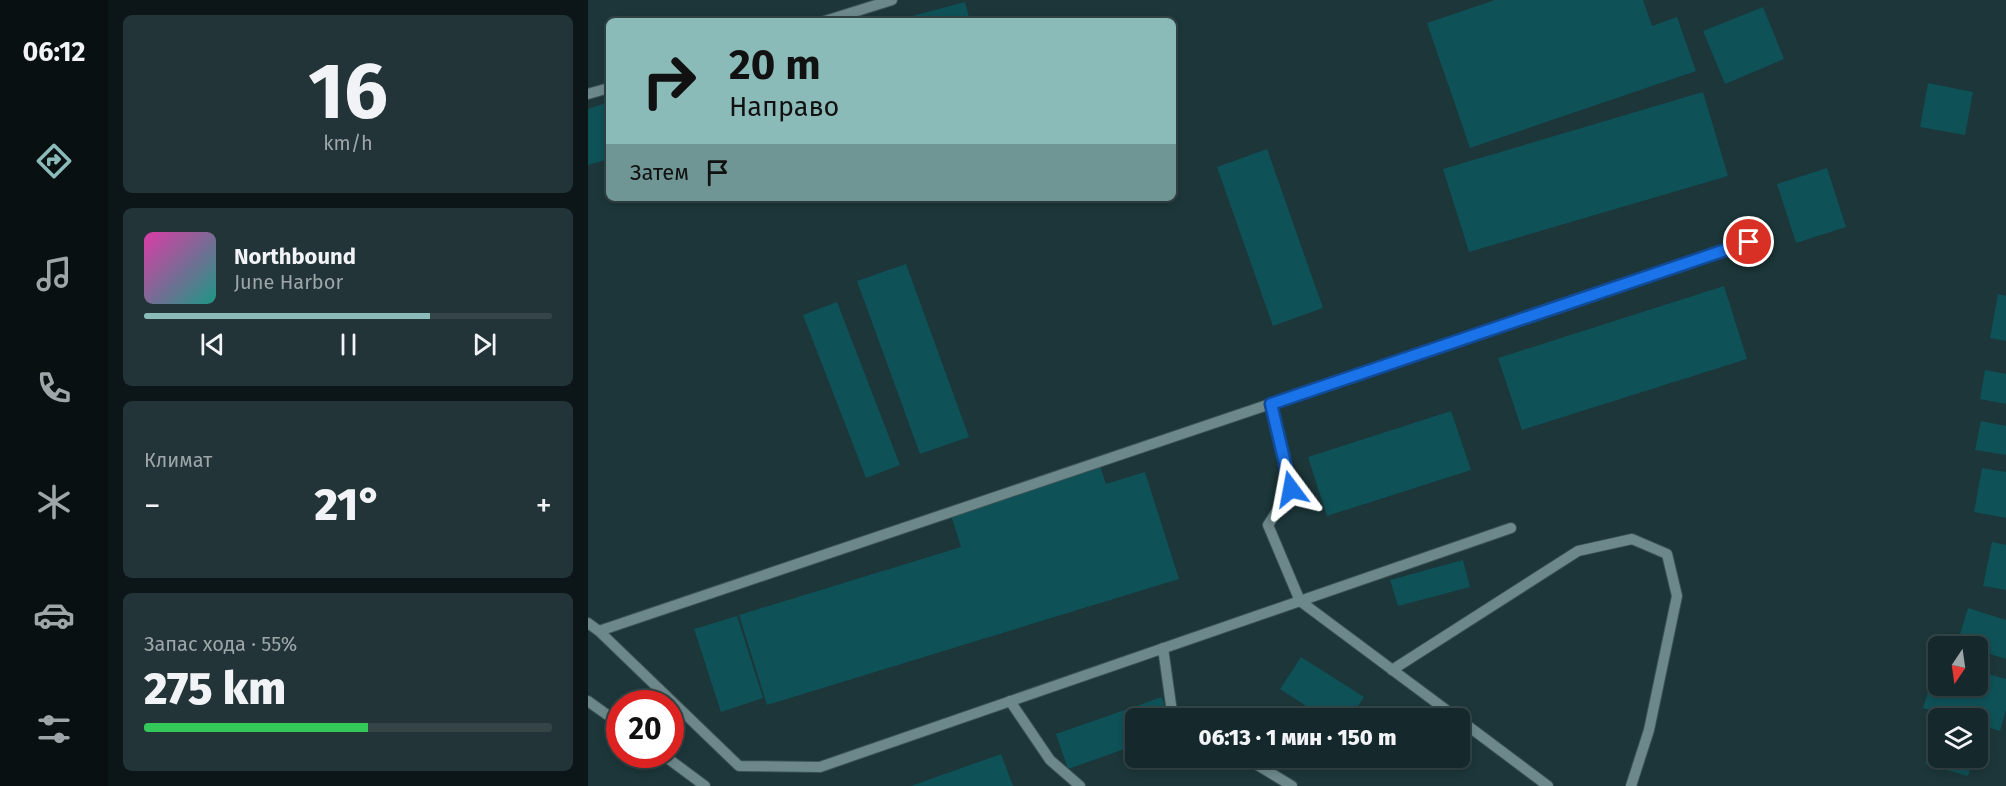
<!DOCTYPE html>
<html lang="ru">
<meta charset="utf-8">
<style>
body{margin:0;font-family:"Fira Sans",sans-serif;background:#223437;color:#f1f3f6;height:100vh;display:flex;flex-direction:column;font-size:22px;white-space:nowrap}
*{box-sizing:border-box;margin:0}
p{font-size:20px;color:#9da6a9}
.icon{flex:none;width:33px;height:33px;fill:none;stroke:currentColor;stroke-width:2;stroke-linecap:round;stroke-linejoin:round}
.map{position:relative;flex:1;overflow:hidden}
.side{display:flex;flex-direction:column;gap:15px;padding:15px;background:#0c1618;width:480px}
.side>*{flex:none}
.top-card{position:absolute;left:18px;top:18px;width:570px;height:183px;border-radius:9px;box-shadow:0 3px 9px #0003,0 0 0 2px #344447;background:#8bbbb9;color:#111;overflow:hidden}
.needle{width:39px;rotate:193deg}
.fabs{position:absolute;left:1340px;top:636px;display:grid;gap:12px}
.fabs a{display:grid;place-items:center;width:60px;height:60px;border-radius:9px;background:#15282b;box-shadow:0 3px 9px #0003,0 0 0 2px #344447;font-size:30px}
.speed{position:absolute;left:18px;top:690px;display:flex;gap:12px;font-size:30px;font-weight:700;text-align:center}
.speed>*{display:grid;place-content:center;width:78px;height:78px;border-radius:50%;background:#15282b;box-shadow:0 3px 9px #0003,0 0 0 2px #344447;line-height:1}
.speed .limit{border:9px solid #d22;background:#fff;color:#111}
.pin{position:absolute;display:grid;place-items:center;width:51px;height:51px;color:#fff;margin:-26px;border:3px solid #fff;border-radius:50%;box-shadow:0 2px 6px #0007}
.me{position:absolute;width:66px;margin:-33px;rotate:347deg;stroke-linejoin:round;filter:drop-shadow(0 0 4px #0008)}
.turn{display:flex;align-items:center;gap:21px;height:126px;padding:0 24px;font-size:27px}
.turn .icon{width:78px;height:78px;stroke-width:2.5}
.turn b{display:block;font-size:42px;line-height:51px}
.then{display:flex;align-items:center;height:57px;padding:0 24px;background:#0003;gap:12px;font-size:22px}
.big{font-size:45px;font-weight:800;line-height:1.1}
.side .widget{flex:1;display:flex;flex-direction:column;justify-content:center;gap:9px;min-width:0;padding:0 21px;border-radius:9px;background:#223437}
.side .dial{align-items:center;gap:0}
.dial b{font-size:78px;line-height:1}
.song{display:flex;align-items:center;gap:18px}
.cover{width:72px;height:72px;border-radius:9px;background:linear-gradient(135deg,hsl(320 70% 55%),hsl(170 70% 35%))}
.played{height:6px;border-radius:3px;background:linear-gradient(90deg,#8bbbb9 70%,#344447 70%)}
.keys{display:flex;justify-content:space-around;direction:ltr}
.heat{display:flex;justify-content:space-between;align-items:center;font-size:33px;direction:ltr}
.charge{height:9px;border-radius:4px;background:linear-gradient(90deg,#34c759 55%,#344447 0)}
.trip{position:absolute;left:537px;top:708px;width:345px;height:60px;border-radius:9px;background:#15282b;box-shadow:0 3px 9px #0003,0 0 0 2px #344447;font-weight:800;line-height:60px;text-align:center}
main{display:flex;flex:1;min-height:0}
.tabs{display:flex;flex-direction:column;width:108px;justify-content:space-around;align-items:center;background:#081011;color:#9da6a9}
.tabs .icon{width:42px;height:42px}
.tabs .on{color:#8bbbb9}
.tabs b{font-size:27px;color:#f1f3f6}
.map>svg:first-child{display:block}
</style>
<main>
<nav class="tabs">
<b>06:12</b>
<svg class="icon on" aria-label="directions" viewBox="0 0 24 24"><path d="M12 3l9 9-9 9-9-9zM9 14v-3h6M13 9l2 2-2 2"/></svg>
<svg class="icon" aria-label="music" viewBox="0 0 24 24"><path d="M9 18V5l10-2v13"/><circle cx="6" cy="18" r="3"/><circle cx="16" cy="16" r="3"/></svg>
<svg class="icon" aria-label="phone" viewBox="0 0 24 24"><path d="M5 4h4l2 5-3 2q2 4 5 5l2-3 5 2v4C11 20 4 13 5 4z"/></svg>
<svg class="icon" aria-label="climate" viewBox="0 0 24 24"><path d="M12 3v18M4 7l16 10M4 17L20 7"/></svg>
<svg class="icon" aria-label="car" viewBox="0 0 24 24"><path d="M5 17H2v-5l4-1 3-4h7l3 4 3 1v5h-3M9 17h6M6 11h13"/><circle cx="7" cy="17" r="2"/><circle cx="17" cy="17" r="2"/></svg>
<svg class="icon" aria-label="filters" viewBox="0 0 24 24"><path d="M4 7h16M4 17h16"/><circle cx="9" cy="7" r="2"/><circle cx="15" cy="17" r="2"/></svg>
</nav>
<section class="side">
<div class="widget dial"><b>16</b><p>km/h</p></div>
<div class="widget">
<div class="song"><i class="cover"></i><div><b>Northbound</b><p>June Harbor</p></div></div>
<div class="played"></div>
<div class="keys"><svg class="icon" aria-label="previous" viewBox="0 0 24 24"><path d="M18 5L8 12l10 7zM5 5v14"/></svg><svg class="icon" aria-label="pause" viewBox="0 0 24 24"><path d="M8 5v14M16 5v14"/></svg><svg class="icon" aria-label="next" viewBox="0 0 24 24"><path d="M6 5l10 7-10 7zM19 5v14"/></svg></div>
</div>
<div class="widget"><p>Климат</p>
<div class="heat"><a>−</a><b class="big">21°</b><a>+</a></div>
</div>
<div class="widget"><p>Запас хода · 55%</p><b class="big">275 km</b><div class="charge"></div></div>
</section>
<div class="map">
<svg width="1418" height="786" viewBox="0 0 1418 786">
<rect width="100%" height="100%" fill="#1c3639"/>
<g fill="#0e5157">
<path d="M907,0H1055L1064,26L1089,17L1108,71L882,148L839,23Z"/>
<path d="M377,2L382,21H309V20Z"/>
<path d="M1175,7L1196,59L1137,84L1115,31Z"/>
<path d="M1340,83L1385,92L1377,135L1332,127Z"/>
<path d="M1115,92L1140,176L881,252L855,169Z"/>
<path d="M21,102V159L0,165V109Z"/>
<path d="M679,149L735,308L685,326L629,167Z"/>
<path d="M1239,168L1258,227L1208,243L1189,184Z"/>
<path d="M318,264L381,437L332,454L269,281Z"/>
<path d="M1136,286L1159,359L934,430L910,358Z"/>
<path d="M1410,294L1418,296V341L1402,338Z"/>
<path d="M249,302L312,465L278,478L215,315Z"/>
<path d="M1397,370L1418,374V404L1392,399Z"/>
<path d="M863,411L883,470L739,516L720,457Z"/>
<path d="M1393,421L1418,426V455L1387,450Z"/>
<path d="M512,466L518,484L557,472L591,579L179,705L151,615L373,547L362,512Z"/>
<path d="M1394,468L1418,472V518L1386,512Z"/>
<path d="M1404,542L1418,545V590L1395,586Z"/>
<path d="M875,560L882,587L810,606L802,580Z"/>
<path d="M1380,608L1418,620V659L1389,650V646L1369,644Z"/>
<path d="M149,616L175,698L133,712L106,629Z"/>
<path d="M713,657L776,697L762,718H737L692,689Z"/>
<path d="M1349,662L1350,686H1389V671L1418,679V710L1412,731L1389,724V718H1372L1335,708Z"/>
<path d="M574,697L581,718H548V745L480,769L468,734Z"/>
<path d="M1350,724V758H1385L1380,776L1337,764Z"/>
<path d="M413,754L425,786H323Z"/>
</g>
<g fill="none" stroke-linecap="round" stroke-linejoin="round">
<g stroke="#3b5355" stroke-width="12">
<g id="service">
<path d="M237,21L304,0"/>
<path d="M0,94L21,88"/>
<path d="M683,404L703,489L680,525L712,601L869,718"/>
<path d="M0,623L11,631L151,766L232,767L923,528"/>
<path d="M11,631L1161,242"/>
<path d="M575,648L584,712L595,718"/>
<path d="M804,670L990,551L1044,539L1079,554L1089,596L1061,730L1043,786"/>
<path d="M0,701L32,724"/>
<path d="M422,701L462,760L492,786"/>
<path d="M872,720L960,786"/>
<path d="M74,754L117,786"/>
<path d="M658,758L704,786"/>
</g>
</g>
<use href="#service" stroke="#6c888a" stroke-width="10"/>
</g>
<g fill="none" stroke-linecap="round" stroke-linejoin="round">
<g stroke="#114b97" stroke-width="15">
<path id="route" d="M703,489L683,404L1161,242"/>
</g>
<use href="#route" stroke="#1a73e8" stroke-width="10"/>
</g>
</svg>
<div class="fabs">
<a><svg class="needle" viewBox="-14 -14 28 28"><path d="M0-13l5 13h-10z" fill="#e53935"/><path d="M0 13l5-13h-10z" fill="#9da6a9"/></svg></a>
<a><svg class="icon" aria-label="layers" viewBox="0 0 24 24"><path d="M12 4l9 5-9 5-9-5zM3 14l9 5 9-5"/></svg></a>
</div>
<div class="speed"><div class="limit">20</div></div>
<div class="pin" style="left:1161px;top:242px;background:#d93025"><svg class="icon" aria-label="arrive" viewBox="0 0 24 24"><path d="M6 21V4h12l-3 4 3 4H6"/></svg></div>
<svg class="me" style="left:703px;top:489px" viewBox="-20 -20 40 40"><path d="M0-17L14 15 0 8-14 15z" fill="#1a73e8" stroke="#fff" stroke-width="4"/></svg>
<div class="trip">06:13 · 1 мин · 150 m</div>
<div class="top-card">
<div class="turn"><svg class="icon" aria-label="right" viewBox="0 0 24 24"><path d="M7 20v-9h11M14 6l5 5-5 5"/></svg><div><b>20 m</b>Направо</div></div>
<div class="then">Затем<svg class="icon" aria-label="arrive" viewBox="0 0 24 24"><path d="M6 21V4h12l-3 4 3 4H6"/></svg></div>
</div>
</div>
</main>
